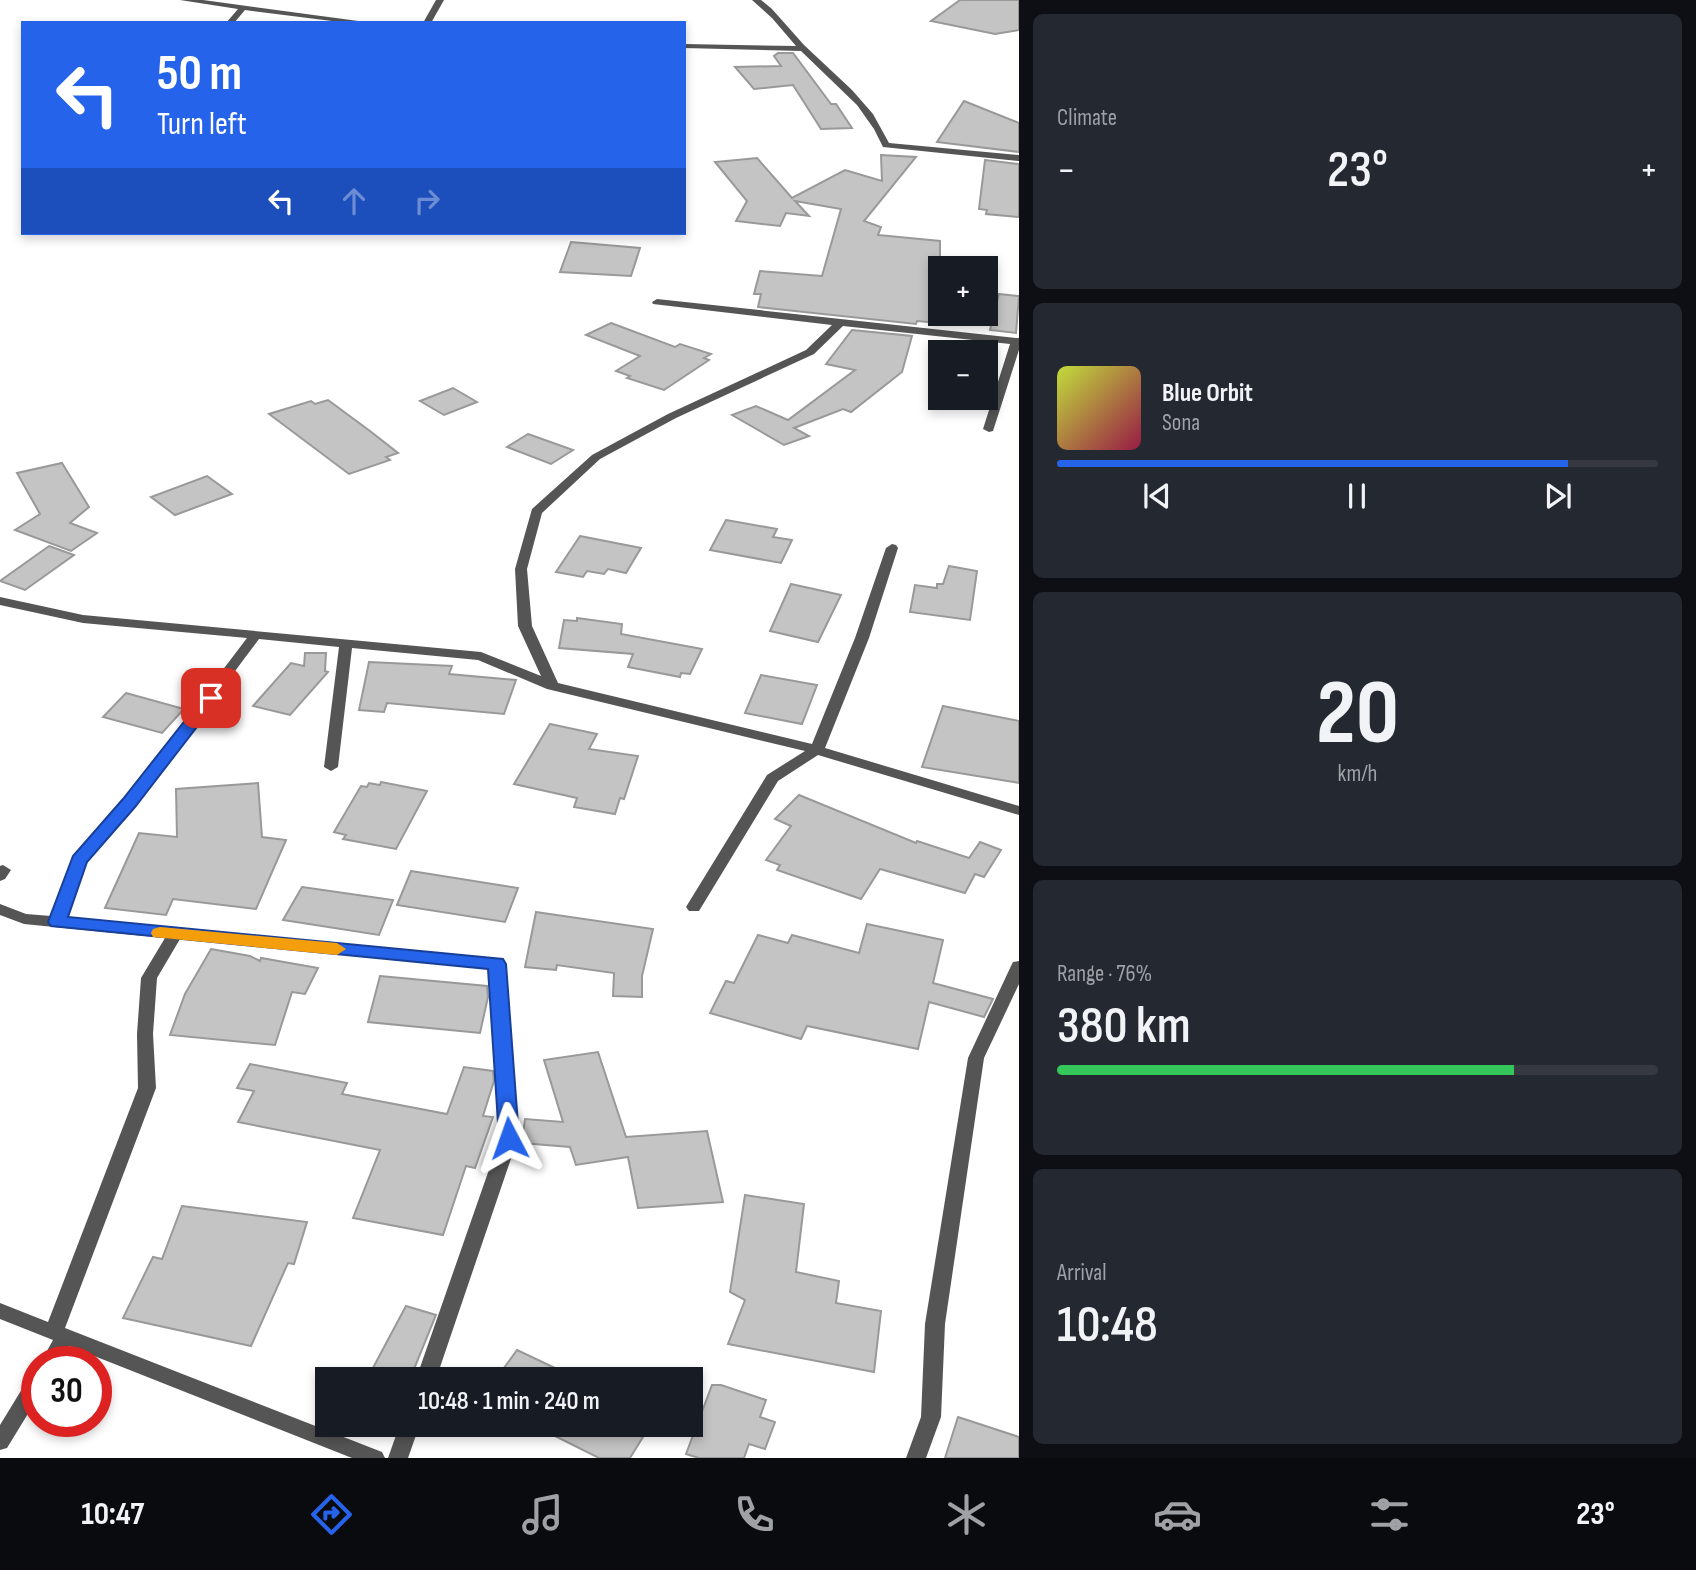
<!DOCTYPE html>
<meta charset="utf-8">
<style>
body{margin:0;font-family:"Sofia Sans Condensed",sans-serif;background:#242831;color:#f1f3f6;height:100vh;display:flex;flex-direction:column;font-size:26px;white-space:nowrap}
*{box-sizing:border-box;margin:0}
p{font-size:23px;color:#9ea1a6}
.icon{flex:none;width:38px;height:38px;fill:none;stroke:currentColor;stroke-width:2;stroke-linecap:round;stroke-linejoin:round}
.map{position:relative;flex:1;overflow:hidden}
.panel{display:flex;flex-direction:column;gap:14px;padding:14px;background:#0d0f14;width:677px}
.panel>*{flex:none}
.banner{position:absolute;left:21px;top:21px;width:665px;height:214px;border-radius:0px;box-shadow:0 4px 10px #0003;background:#2563eb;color:#fff;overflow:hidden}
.tools{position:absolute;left:928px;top:256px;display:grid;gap:14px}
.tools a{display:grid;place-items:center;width:70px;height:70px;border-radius:0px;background:#171b24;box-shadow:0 4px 10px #0003;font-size:35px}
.speed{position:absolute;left:21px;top:1346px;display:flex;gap:14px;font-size:35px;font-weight:700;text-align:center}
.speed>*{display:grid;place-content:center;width:91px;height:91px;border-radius:50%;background:#171b24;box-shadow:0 4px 10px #0003;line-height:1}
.speed .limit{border:10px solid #d22;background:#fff;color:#111}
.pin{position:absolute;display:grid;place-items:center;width:60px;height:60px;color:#fff;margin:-30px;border-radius:14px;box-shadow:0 4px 10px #0006}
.me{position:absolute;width:77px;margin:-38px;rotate:356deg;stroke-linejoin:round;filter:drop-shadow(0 0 5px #0008)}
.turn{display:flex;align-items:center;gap:24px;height:147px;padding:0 21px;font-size:32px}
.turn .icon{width:91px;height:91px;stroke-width:2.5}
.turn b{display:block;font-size:49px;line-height:60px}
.lanes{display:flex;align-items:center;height:66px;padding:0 21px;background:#0003;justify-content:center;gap:35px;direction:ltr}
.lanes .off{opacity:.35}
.big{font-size:52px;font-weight:600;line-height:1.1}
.panel .card{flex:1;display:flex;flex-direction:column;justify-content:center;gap:10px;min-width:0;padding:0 24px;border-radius:10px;background:#242831}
.panel .dial{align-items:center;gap:0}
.dial b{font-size:91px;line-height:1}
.song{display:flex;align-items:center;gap:21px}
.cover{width:84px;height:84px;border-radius:10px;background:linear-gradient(135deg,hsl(70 70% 55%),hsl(340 70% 35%))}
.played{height:7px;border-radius:4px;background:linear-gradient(90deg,#2563eb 85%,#363941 85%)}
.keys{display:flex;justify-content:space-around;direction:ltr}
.heat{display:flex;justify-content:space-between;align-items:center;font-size:38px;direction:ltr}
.charge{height:10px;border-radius:5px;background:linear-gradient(90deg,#34c759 76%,#363941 0)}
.trip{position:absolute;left:315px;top:1367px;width:388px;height:70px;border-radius:0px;background:#171b24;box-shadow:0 4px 10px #0003;font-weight:600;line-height:70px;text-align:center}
.menu{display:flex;height:112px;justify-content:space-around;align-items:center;background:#090b0e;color:#9ea1a6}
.menu .icon{width:49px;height:49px}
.menu .on{color:#2563eb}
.menu b{font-size:32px;color:#f1f3f6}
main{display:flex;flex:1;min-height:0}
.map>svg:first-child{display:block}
</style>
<main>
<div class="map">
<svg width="1019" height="1458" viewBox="0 0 1019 1458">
<rect width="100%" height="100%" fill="#fff"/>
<g fill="#c4c4c4" stroke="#999" stroke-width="2">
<path d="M960,0H1019V30L995,34L931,21Z"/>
<path d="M778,53H793L831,104H836L852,128L821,129L793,85L754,89L735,67L781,66L774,56Z"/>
<path d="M964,101L1019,123V152L937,142Z"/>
<path d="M881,155L916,157L864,221L881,227L878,235L940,241V323L917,321L916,324L758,307L761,294H754L760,271L822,276L841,209L795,201L809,216L786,213L780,226L736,221L747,201L715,162L757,158L792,198L845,170L882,181Z"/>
<path d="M985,160L1019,164V217L986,214L987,210L979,209Z"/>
<path d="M571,242L640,248L631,276L560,272Z"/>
<path d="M999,294L1019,296L1016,333L990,330Z"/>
<path d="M611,323L675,347L680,344L711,354L704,358L709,360L664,390L627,378L630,376L616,371L640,356L586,335Z"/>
<path d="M852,330L912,336L902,372L851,412L843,409L794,428L809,436L784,445L732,415L756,406L788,420L855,370L826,364Z"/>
<path d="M453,388L477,402L444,415L420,401Z"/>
<path d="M328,400L370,431L398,453L386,457L390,460L349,474L269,414L311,401L315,404Z"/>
<path d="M528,434L573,450L551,464L507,447Z"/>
<path d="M62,463L89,507L70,523L97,533L71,551L15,530L40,514L17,473Z"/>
<path d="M207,476L232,494L175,515L151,497Z"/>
<path d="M726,520L777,529L773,537L792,540L781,563L710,550Z"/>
<path d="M580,536L641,548L626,573L608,569L604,574L587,571L583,577L556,572Z"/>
<path d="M49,546L74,555L25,590L0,581Z"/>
<path d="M949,566L977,571L970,620L910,612L915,585L937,588V584H943Z"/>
<path d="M791,584L841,595L818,642L770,631Z"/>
<path d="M577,618L622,624L621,634L702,649L690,674L681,673L680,677L628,667L633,654L559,648L564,620L577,621Z"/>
<path d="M305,653H326L325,671L328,672L290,715L253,706L291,663L304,666Z"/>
<path d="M369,662L452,666L449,674L516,680L504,714L387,703L384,712L359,710Z"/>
<path d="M761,675L817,685L802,724L745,713Z"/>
<path d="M126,693L184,709L162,733L103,717Z"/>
<path d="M943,706L1019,721V783L922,767Z"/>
<path d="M550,724L597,734L589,749L638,756L624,799L620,798L615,814L574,807L577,798L514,784Z"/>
<path d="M381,782L427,791L396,849L343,839L346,835L334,832L361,786L367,787L369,783L380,785Z"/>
<path d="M258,783L262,837L286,840L256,909L173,899L166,915L105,908L139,833L177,837L176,789Z"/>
<path d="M799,795L916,843L917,841L969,858L980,842L1001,850L984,877L975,874L965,893L880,869L861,899L777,870L780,865L766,860L791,826L775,819Z"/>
<path d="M411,871L518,888L505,922L397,905Z"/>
<path d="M302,887L393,900L379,935L283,920Z"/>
<path d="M536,912L653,929L642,976V997L613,996L614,973L557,965L556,970L525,967Z"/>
<path d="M867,924L943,940L933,983L993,999L984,1017L929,1002L918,1049L807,1026L801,1039L710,1013L726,981L734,983L758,935L788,943L792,935L859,953Z"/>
<path d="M211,949L250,956L260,961L261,958L318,968L305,994L292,992L275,1045L170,1035L185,994Z"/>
<path d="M380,976L487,986L488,997L480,1033L368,1022Z"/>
<path d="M598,1052L626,1137L707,1131L723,1202L638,1208L628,1157L576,1165L570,1147L522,1143L525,1119L563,1122L544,1060Z"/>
<path d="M250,1064L347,1083L342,1094L447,1114L464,1067L493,1071L494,1081L483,1116L493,1117L475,1168L466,1166L443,1235L353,1218L380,1150L238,1122L254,1091L237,1088Z"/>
<path d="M745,1195L804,1204L796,1272L839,1281L836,1303L881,1311L874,1372L728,1344L745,1300L730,1292Z"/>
<path d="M182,1206L307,1222L294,1264L288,1263L251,1346L123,1318L153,1257L162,1259Z"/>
<path d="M406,1306L436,1315L410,1379H367Z"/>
<path d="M517,1350L578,1379H496Z"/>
<path d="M712,1385H721L766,1400L760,1417L775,1422L765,1449L749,1444L744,1458H699L686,1454Z"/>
<path d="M958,1417L1019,1437V1458H945Z"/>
<path d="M531,1424H651L630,1458H599Z"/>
</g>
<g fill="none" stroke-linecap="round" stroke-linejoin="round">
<g fill="#555" fill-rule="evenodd">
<path d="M180,0H203L373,23H348L245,10L234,23H226L238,9Z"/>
<path d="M436,0H444L431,23H423Z"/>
<path d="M752,0H761L772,9L804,45L852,90L873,114L889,143L1019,155V161L883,147L874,129L857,105L801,51L684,48V44L796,46L772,18Z"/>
<path d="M657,299L1016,338H1019V350L993,431L989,432L983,429L1010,344L843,326L814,354L676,418L600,459L542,513L527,569L532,626L558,683L812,744L855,638L886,548L892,544L896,545L898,548L869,638L825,748L1019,806V815L818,755L778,781L699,911H689L686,907L767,775L805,751L547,689L478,660L352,648L338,767L331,771L324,767L339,647L259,639L134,806L86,861L66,918L503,960L505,964L518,1138L436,1379H416L500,1138L489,969L180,939L157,978L153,1034L156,1088L65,1328L382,1452L385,1458H352L69,1346L60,1362H41L53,1340L0,1319V1303L48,1322L138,1088L137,1034L141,978L165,938L24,924L0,915V904L26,914L51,916L74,857L124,800L247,638L83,623L0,605V597L83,615L481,652L541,676L518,626L515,569L532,509L592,455L668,414L806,350L832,325L653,304L652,302Z"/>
<path d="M3,865L11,870L5,879L0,881V866Z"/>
<path d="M1019,961V984L984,1058L945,1324L941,1417L926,1458H906L921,1417L925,1324L968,1058L1011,966L1013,962Z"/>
<path d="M37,1374V1399L7,1448L0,1450V1425L30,1376Z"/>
<path d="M400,1424H420L408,1458H388Z"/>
</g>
</g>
<path fill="#2563eb" stroke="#184099" stroke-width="2" d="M211,693L217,694L219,698L217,701L135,807L87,862L68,917L503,959L506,964L519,1138L516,1144L509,1146L502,1144L499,1138L488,969L51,926L48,922L73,856L123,799L206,694Z"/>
<path fill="#f59e0b" d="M160,927L337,943L346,949L337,955L153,937L151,933L153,929Z"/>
</svg>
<div class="tools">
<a>+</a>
<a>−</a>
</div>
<div class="speed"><div class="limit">30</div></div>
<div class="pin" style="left:211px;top:698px;background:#d93025"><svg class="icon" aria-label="arrive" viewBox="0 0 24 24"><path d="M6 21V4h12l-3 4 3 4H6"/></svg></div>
<svg class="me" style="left:509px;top:1138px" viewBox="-20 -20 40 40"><path d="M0-17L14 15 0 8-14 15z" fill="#2563eb" stroke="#fff" stroke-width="4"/></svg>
<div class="trip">10:48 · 1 min · 240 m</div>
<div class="banner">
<div class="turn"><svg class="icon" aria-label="left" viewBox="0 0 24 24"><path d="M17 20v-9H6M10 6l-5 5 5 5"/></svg><div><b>50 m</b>Turn left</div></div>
<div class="lanes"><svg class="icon" aria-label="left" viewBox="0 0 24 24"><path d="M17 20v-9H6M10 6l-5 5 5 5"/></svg><svg class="icon off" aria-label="ahead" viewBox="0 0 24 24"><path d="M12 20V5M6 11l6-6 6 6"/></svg><svg class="icon off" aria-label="right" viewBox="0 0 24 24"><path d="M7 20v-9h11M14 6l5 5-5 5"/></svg></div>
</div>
</div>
<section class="panel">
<div class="card"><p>Climate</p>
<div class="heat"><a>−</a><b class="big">23°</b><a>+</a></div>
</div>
<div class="card">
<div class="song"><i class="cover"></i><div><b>Blue Orbit</b><p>Sona</p></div></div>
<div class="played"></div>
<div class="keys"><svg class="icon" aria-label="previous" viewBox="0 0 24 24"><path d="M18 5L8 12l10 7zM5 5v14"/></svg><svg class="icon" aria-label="pause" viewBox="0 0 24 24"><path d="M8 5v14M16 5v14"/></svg><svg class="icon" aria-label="next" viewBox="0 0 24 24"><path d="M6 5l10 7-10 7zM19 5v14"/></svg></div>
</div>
<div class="card dial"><b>20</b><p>km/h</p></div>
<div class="card"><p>Range · 76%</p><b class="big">380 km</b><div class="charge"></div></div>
<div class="card"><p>Arrival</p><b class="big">10:48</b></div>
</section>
</main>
<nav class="menu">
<b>10:47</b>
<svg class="icon on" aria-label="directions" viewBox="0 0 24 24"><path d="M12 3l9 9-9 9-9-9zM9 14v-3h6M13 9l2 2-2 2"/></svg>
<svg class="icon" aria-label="music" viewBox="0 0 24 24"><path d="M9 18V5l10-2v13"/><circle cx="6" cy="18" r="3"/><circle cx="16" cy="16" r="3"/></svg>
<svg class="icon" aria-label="phone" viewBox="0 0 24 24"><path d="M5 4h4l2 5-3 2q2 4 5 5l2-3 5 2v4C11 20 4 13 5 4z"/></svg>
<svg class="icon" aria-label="climate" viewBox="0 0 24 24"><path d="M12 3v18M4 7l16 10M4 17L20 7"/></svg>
<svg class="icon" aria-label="car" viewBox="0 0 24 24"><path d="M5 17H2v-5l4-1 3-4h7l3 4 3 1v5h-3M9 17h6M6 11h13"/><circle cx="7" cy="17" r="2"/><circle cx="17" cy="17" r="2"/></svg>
<svg class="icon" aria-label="filters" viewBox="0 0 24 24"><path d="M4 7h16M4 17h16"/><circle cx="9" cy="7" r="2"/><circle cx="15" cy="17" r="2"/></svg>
<b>23°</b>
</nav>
